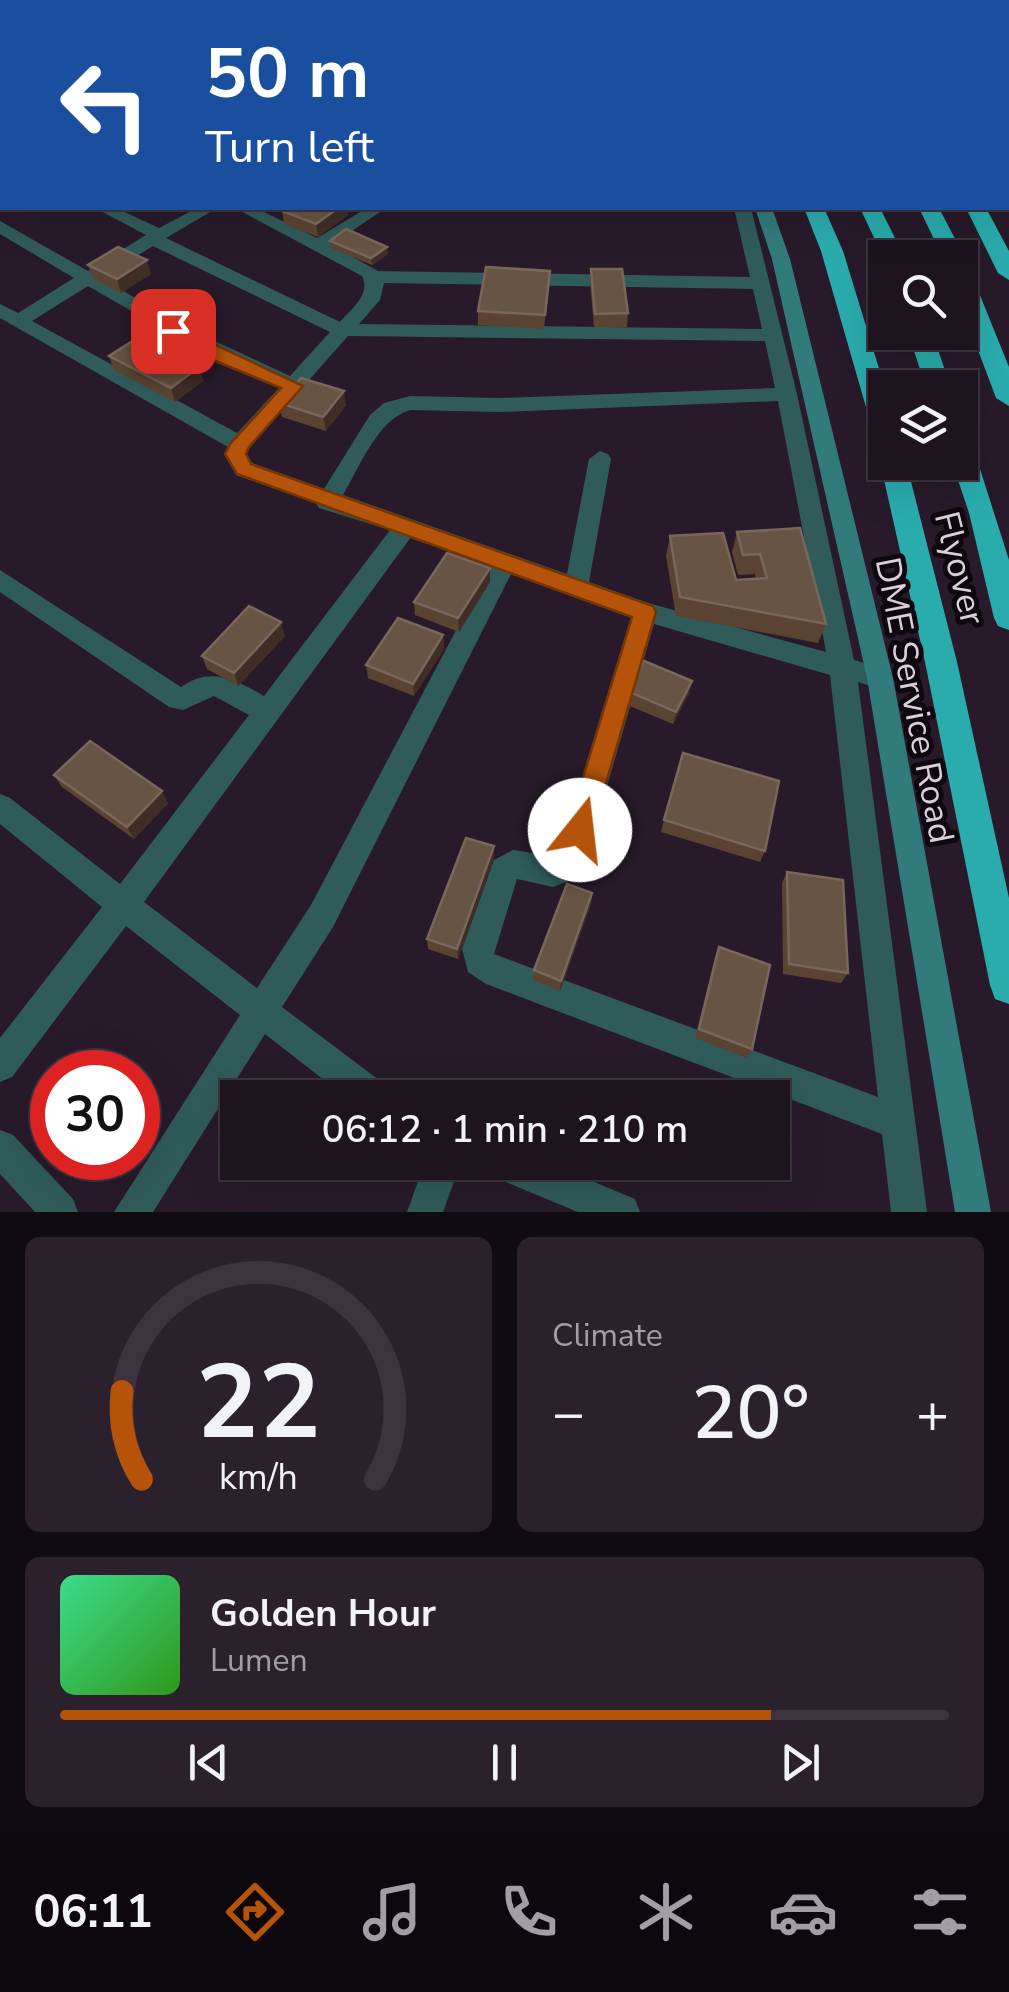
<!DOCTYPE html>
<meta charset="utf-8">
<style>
body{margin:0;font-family:"Nunito Sans",sans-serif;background:#2b212d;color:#f1f3f6;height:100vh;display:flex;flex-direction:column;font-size:38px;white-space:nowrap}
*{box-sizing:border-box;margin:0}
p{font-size:32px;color:#a19ea5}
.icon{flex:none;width:55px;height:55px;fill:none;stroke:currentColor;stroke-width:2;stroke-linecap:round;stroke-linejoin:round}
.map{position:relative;height:1212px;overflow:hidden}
.panel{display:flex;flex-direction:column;gap:25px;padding:25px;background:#100b12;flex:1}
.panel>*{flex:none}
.banner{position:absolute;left:0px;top:0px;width:1010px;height:210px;box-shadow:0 10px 40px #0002,0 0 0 2px #3c333e;background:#1a4fa0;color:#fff;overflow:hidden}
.controls{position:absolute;left:868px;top:240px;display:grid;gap:20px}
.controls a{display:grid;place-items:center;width:110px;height:110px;border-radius:0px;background:#1e1420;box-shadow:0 10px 40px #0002,0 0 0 2px #3c333e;font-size:50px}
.speed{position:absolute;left:30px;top:1050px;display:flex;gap:20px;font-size:50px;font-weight:700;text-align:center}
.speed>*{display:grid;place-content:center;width:130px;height:130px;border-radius:50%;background:#1e1420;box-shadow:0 10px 40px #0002,0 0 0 2px #3c333e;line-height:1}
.speed .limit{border:15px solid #d22;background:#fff;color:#111}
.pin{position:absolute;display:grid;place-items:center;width:85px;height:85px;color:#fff;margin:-42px;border-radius:20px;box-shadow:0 5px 15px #0006}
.me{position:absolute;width:110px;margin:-55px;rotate:16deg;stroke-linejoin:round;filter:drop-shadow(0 0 8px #0008)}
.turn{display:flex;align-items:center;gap:35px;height:210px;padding:0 40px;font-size:45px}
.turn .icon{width:130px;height:130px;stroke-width:2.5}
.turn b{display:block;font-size:70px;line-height:85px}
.big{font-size:75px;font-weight:600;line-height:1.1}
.panel .widget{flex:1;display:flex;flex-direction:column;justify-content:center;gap:15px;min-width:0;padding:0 35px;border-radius:15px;background:#2b212d}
.panel .dial{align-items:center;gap:0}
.dial svg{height:260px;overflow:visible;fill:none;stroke:#3c333e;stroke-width:7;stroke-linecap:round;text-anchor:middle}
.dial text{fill:#f1f3f6;stroke:none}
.song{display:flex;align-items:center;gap:30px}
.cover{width:120px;height:120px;border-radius:15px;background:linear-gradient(135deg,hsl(150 70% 55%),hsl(110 70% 35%))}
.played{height:10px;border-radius:5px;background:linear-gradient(90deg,#b45309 80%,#3c333e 80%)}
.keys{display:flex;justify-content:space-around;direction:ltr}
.heat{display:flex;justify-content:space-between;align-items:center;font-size:55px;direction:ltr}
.panel .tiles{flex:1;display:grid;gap:25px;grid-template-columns:1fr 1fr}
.widget:last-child{grid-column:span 2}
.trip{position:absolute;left:220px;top:1080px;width:570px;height:100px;border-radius:0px;background:#1e1420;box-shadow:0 10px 40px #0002,0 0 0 2px #3c333e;font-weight:600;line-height:100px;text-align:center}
.tabs{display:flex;height:160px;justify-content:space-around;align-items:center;background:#0c080d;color:#a19ea5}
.tabs .icon{width:70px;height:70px}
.tabs .active{color:#b45309}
.tabs b{font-size:45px;color:#f1f3f6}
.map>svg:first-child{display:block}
</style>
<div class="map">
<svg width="1009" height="1212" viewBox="0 0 1009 1212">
<rect width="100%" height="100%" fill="#281a2a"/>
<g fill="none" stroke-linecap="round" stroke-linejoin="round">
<g fill="#305b5b" fill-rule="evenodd">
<path d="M30,0H47L49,2H32Z"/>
<path d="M181,0H199L201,2H183Z"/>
<path d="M524,0H538L539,2H526Z"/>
<path d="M585,0H599L600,2H587Z"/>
<path d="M663,0H677L678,2H665Z"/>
<path d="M917,0H941L943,2H919Z"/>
<rect x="1008" y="61" width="1" height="8"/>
<rect x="0" y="102" width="2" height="10"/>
<path d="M2,133V143L0,144V134Z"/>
<path d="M0,153L2,154V164L0,163Z"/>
<path d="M95,208H116L159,228L197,208H217L166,238L340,322C352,308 371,295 362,276L235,208H256L317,238L367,208H386L331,245L378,271L750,277L734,208H751L797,394L854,660L889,670L893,678L889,686L880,689L858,682L927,1212H891L882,1134L486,984L468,972L462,949L494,860L513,850L558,857L631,617L511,574L333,927L282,1007L387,1086L392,1098H347L265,1034L153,1212H114L240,1015L126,926L12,1077L0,1082V1038L102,907L0,824V794L10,798L120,884L249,715L214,696L183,710L169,707L0,592V570L181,687C210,666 236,679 264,696L390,530L319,508L316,503L236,475L224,454L228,447L0,318V304L18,313L74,278L0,234V221L88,271L146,235ZM153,246L330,332L290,376L187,328L101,278ZM384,283L753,289L762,329L359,324L380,300ZM88,286L210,356L279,388L237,433L32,321ZM348,336L765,341L775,388L499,398L410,396L384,403L370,415L324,489L252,463L246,454L249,448ZM778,401L826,652L648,603L589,582L611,459L608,454L600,451L589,459L567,574L343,495C359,468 378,419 410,410L499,412ZM411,537L490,566L311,905L257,988L144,902ZM654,624L830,675L878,1097L494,954L517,879L553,887L581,876Z"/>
<path d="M0,1130L13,1135L73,1199L78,1212H35L0,1174Z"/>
<path d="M425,1162H461L443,1212H407Z"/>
<path d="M484,1162H546L635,1199L640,1212H578L489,1175Z"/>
</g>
<g fill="#327b7c" fill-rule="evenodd">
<path d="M674,0H688L689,2H676Z"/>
<path d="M877,0H891L893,2H879Z"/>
<rect x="1008" y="185" width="1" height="13"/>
<path d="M755,208H772L790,259L893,678L991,1212H955L867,678L772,259Z"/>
</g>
<g fill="#2aacad" fill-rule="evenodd">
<path d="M714,0H730L731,2H715Z"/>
<path d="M757,0H774L775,2H759Z"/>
<path d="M807,0H824L825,2H809Z"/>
<path d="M846,0H863L864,2H848Z"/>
<path d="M804,208H824L843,251L885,388V437L872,428L821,251Z"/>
<path d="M860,208H880L905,258H885V261Z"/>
<path d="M919,208H939L965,258L962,263L960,258H943Z"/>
<path d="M966,208H986L1009,251V280L998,273Z"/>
<path d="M960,266L971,273L1009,367V406L996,398L960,302Z"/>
<path d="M908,332H932L951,388H926Z"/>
<path d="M960,438L969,441L973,447L1009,560V630L998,626L994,618L969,513L952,462H960Z"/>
<path d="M885,455V462H906L957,662L1009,898V1004L995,999L990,985L925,662L880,462Z"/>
</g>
</g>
<g fill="#5a4431">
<path d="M282,211L348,215L318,237L284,224Z"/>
<path d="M330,241L388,254L372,265L331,248Z"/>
<path d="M88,265L151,274L121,293L93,279Z"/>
<path d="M591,269L628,313L627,327H594L590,283Z"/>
<path d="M550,271L544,329L478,325V311Z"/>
<path d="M109,356L199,367L203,381L175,402L114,370Z"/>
<path d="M279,403L346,405L326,431L282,417Z"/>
<path d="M800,528L826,624L818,643L676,616L666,556L670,536L736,580L756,579L755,574L738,575L732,552L737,532Z"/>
<path d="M490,568V582L459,632L415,615L414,602Z"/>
<path d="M443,635L444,649L414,696L368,678L366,665Z"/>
<path d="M285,636L238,686L207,669L202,656Z"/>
<path d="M627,691L689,694L673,724L625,704Z"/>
<path d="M54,775L168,803L134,839L62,787Z"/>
<path d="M664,820L765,851L760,862L661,832Z"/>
<path d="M494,858L458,959L428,949L427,939Z"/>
<path d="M787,872L848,973L841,983L783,974L782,883Z"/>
<path d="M592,893L591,904L560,991L533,980L534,970Z"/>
<path d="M719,947L752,1049L747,1058L695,1038L715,957Z"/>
</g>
<g fill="#402d26">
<path d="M338,208H347L348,215L318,237L316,224Z"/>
<path d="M387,247L388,254L372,265L371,258Z"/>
<path d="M147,260L151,274L121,293L117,279Z"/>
<path d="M199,367L203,381L175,402L171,388Z"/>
<path d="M344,391L346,405L326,431L323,417Z"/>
<path d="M490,568V582L459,632L458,618Z"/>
<path d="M281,622L285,636L238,686L234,673Z"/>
<path d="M443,635L444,649L414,696L413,684Z"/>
<path d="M692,681L689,694L673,724L676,712Z"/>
<path d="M162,791L168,803L134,839L127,827Z"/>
<path d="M494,846V858L458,959L457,949Z"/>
<path d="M592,893L591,904L560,991L561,981Z"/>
</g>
<g fill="#675443" stroke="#79675b" stroke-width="2.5">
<rect x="1008" y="14" width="1" height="23"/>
<path d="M286,208H338L316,224L282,211Z"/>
<path d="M346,229L387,247L371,258L330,241Z"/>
<path d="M118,247L147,260L117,279L88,265Z"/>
<path d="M486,267L550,271L545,315L478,311Z"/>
<path d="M591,269H622L628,313L595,314Z"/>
<path d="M139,337L199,367L171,388L109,356Z"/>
<path d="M301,378L344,391L323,417L279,403Z"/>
<path d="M800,528L826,624L680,597L670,536L723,533L736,580L767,578L760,554L743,555L737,532Z"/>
<path d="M447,553L490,568L458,618L414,602Z"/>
<path d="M249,606L281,622L234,673L202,656Z"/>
<path d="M398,618L443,635L413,684L366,665Z"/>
<path d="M644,661L692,681L676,712L627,691Z"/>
<path d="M90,741L162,791L127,827L54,775Z"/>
<path d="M683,753L779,781L765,851L664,820Z"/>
<path d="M466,838L494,846L457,949L427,939Z"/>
<path d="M787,872L843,880L848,973L789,964Z"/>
<path d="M567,884L592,893L561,981L534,970Z"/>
<path d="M719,947L770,965L752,1049L699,1029Z"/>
</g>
<path fill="#b45309" stroke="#753606" stroke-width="2.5" d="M173,325L303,386L249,447L246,454L251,464L653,606L656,612L590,838L580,842L571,838L567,830L632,617L237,474L225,454L230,444L281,388L218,362L167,335L164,331Z"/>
<g text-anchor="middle" stroke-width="10" stroke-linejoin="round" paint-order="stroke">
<g font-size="35" fill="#dad0db" stroke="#0e080e">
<text transform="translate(960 568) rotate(76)" y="12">Flyover</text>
<text transform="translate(915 700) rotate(79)" y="12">DME Service Road</text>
</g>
</g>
</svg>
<div class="controls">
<a><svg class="icon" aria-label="search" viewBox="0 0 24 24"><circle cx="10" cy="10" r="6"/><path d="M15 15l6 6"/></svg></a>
<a><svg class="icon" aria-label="layers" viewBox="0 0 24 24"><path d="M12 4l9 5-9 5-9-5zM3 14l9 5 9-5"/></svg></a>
</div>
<div class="speed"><div class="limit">30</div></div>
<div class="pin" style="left:173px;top:331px;background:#d93025"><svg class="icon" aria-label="arrive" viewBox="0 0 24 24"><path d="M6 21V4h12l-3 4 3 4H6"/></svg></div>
<svg class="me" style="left:580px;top:830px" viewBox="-20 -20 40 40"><circle r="19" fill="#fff"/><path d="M0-13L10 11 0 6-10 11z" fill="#b45309"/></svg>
<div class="trip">06:12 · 1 min · 210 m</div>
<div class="banner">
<div class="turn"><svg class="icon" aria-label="left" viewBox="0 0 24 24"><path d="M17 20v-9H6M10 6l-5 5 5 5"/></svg><div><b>50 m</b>Turn left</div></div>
</div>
</div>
<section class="panel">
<div class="tiles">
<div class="widget dial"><svg viewBox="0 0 100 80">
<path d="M14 69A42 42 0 1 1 86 69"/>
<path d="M14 69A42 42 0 0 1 8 42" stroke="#b45309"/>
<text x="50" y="56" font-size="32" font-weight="700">22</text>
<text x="50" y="72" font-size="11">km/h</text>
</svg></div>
<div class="widget"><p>Climate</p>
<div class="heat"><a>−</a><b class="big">20°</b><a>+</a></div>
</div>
<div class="widget">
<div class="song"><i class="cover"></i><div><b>Golden Hour</b><p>Lumen</p></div></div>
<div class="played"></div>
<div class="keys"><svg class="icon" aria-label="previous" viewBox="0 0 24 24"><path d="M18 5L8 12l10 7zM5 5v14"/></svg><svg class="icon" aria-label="pause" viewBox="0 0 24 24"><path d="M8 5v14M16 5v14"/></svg><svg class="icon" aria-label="next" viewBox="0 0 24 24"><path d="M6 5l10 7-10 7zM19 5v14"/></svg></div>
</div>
</div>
</section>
<nav class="tabs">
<b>06:11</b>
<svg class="icon active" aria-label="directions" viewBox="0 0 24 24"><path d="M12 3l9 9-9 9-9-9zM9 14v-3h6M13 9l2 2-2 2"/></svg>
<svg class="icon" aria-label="music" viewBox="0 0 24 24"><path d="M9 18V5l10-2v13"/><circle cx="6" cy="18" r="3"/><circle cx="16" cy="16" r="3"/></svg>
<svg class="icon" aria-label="phone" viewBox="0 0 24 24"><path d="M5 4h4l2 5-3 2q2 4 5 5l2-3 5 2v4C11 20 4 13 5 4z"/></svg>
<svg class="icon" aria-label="climate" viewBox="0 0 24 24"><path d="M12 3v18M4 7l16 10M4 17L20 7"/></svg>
<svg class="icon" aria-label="car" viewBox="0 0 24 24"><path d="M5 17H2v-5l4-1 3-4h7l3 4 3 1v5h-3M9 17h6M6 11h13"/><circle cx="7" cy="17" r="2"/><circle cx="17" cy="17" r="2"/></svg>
<svg class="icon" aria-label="filters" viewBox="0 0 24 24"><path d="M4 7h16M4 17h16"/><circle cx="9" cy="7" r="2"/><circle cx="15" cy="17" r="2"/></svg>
</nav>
